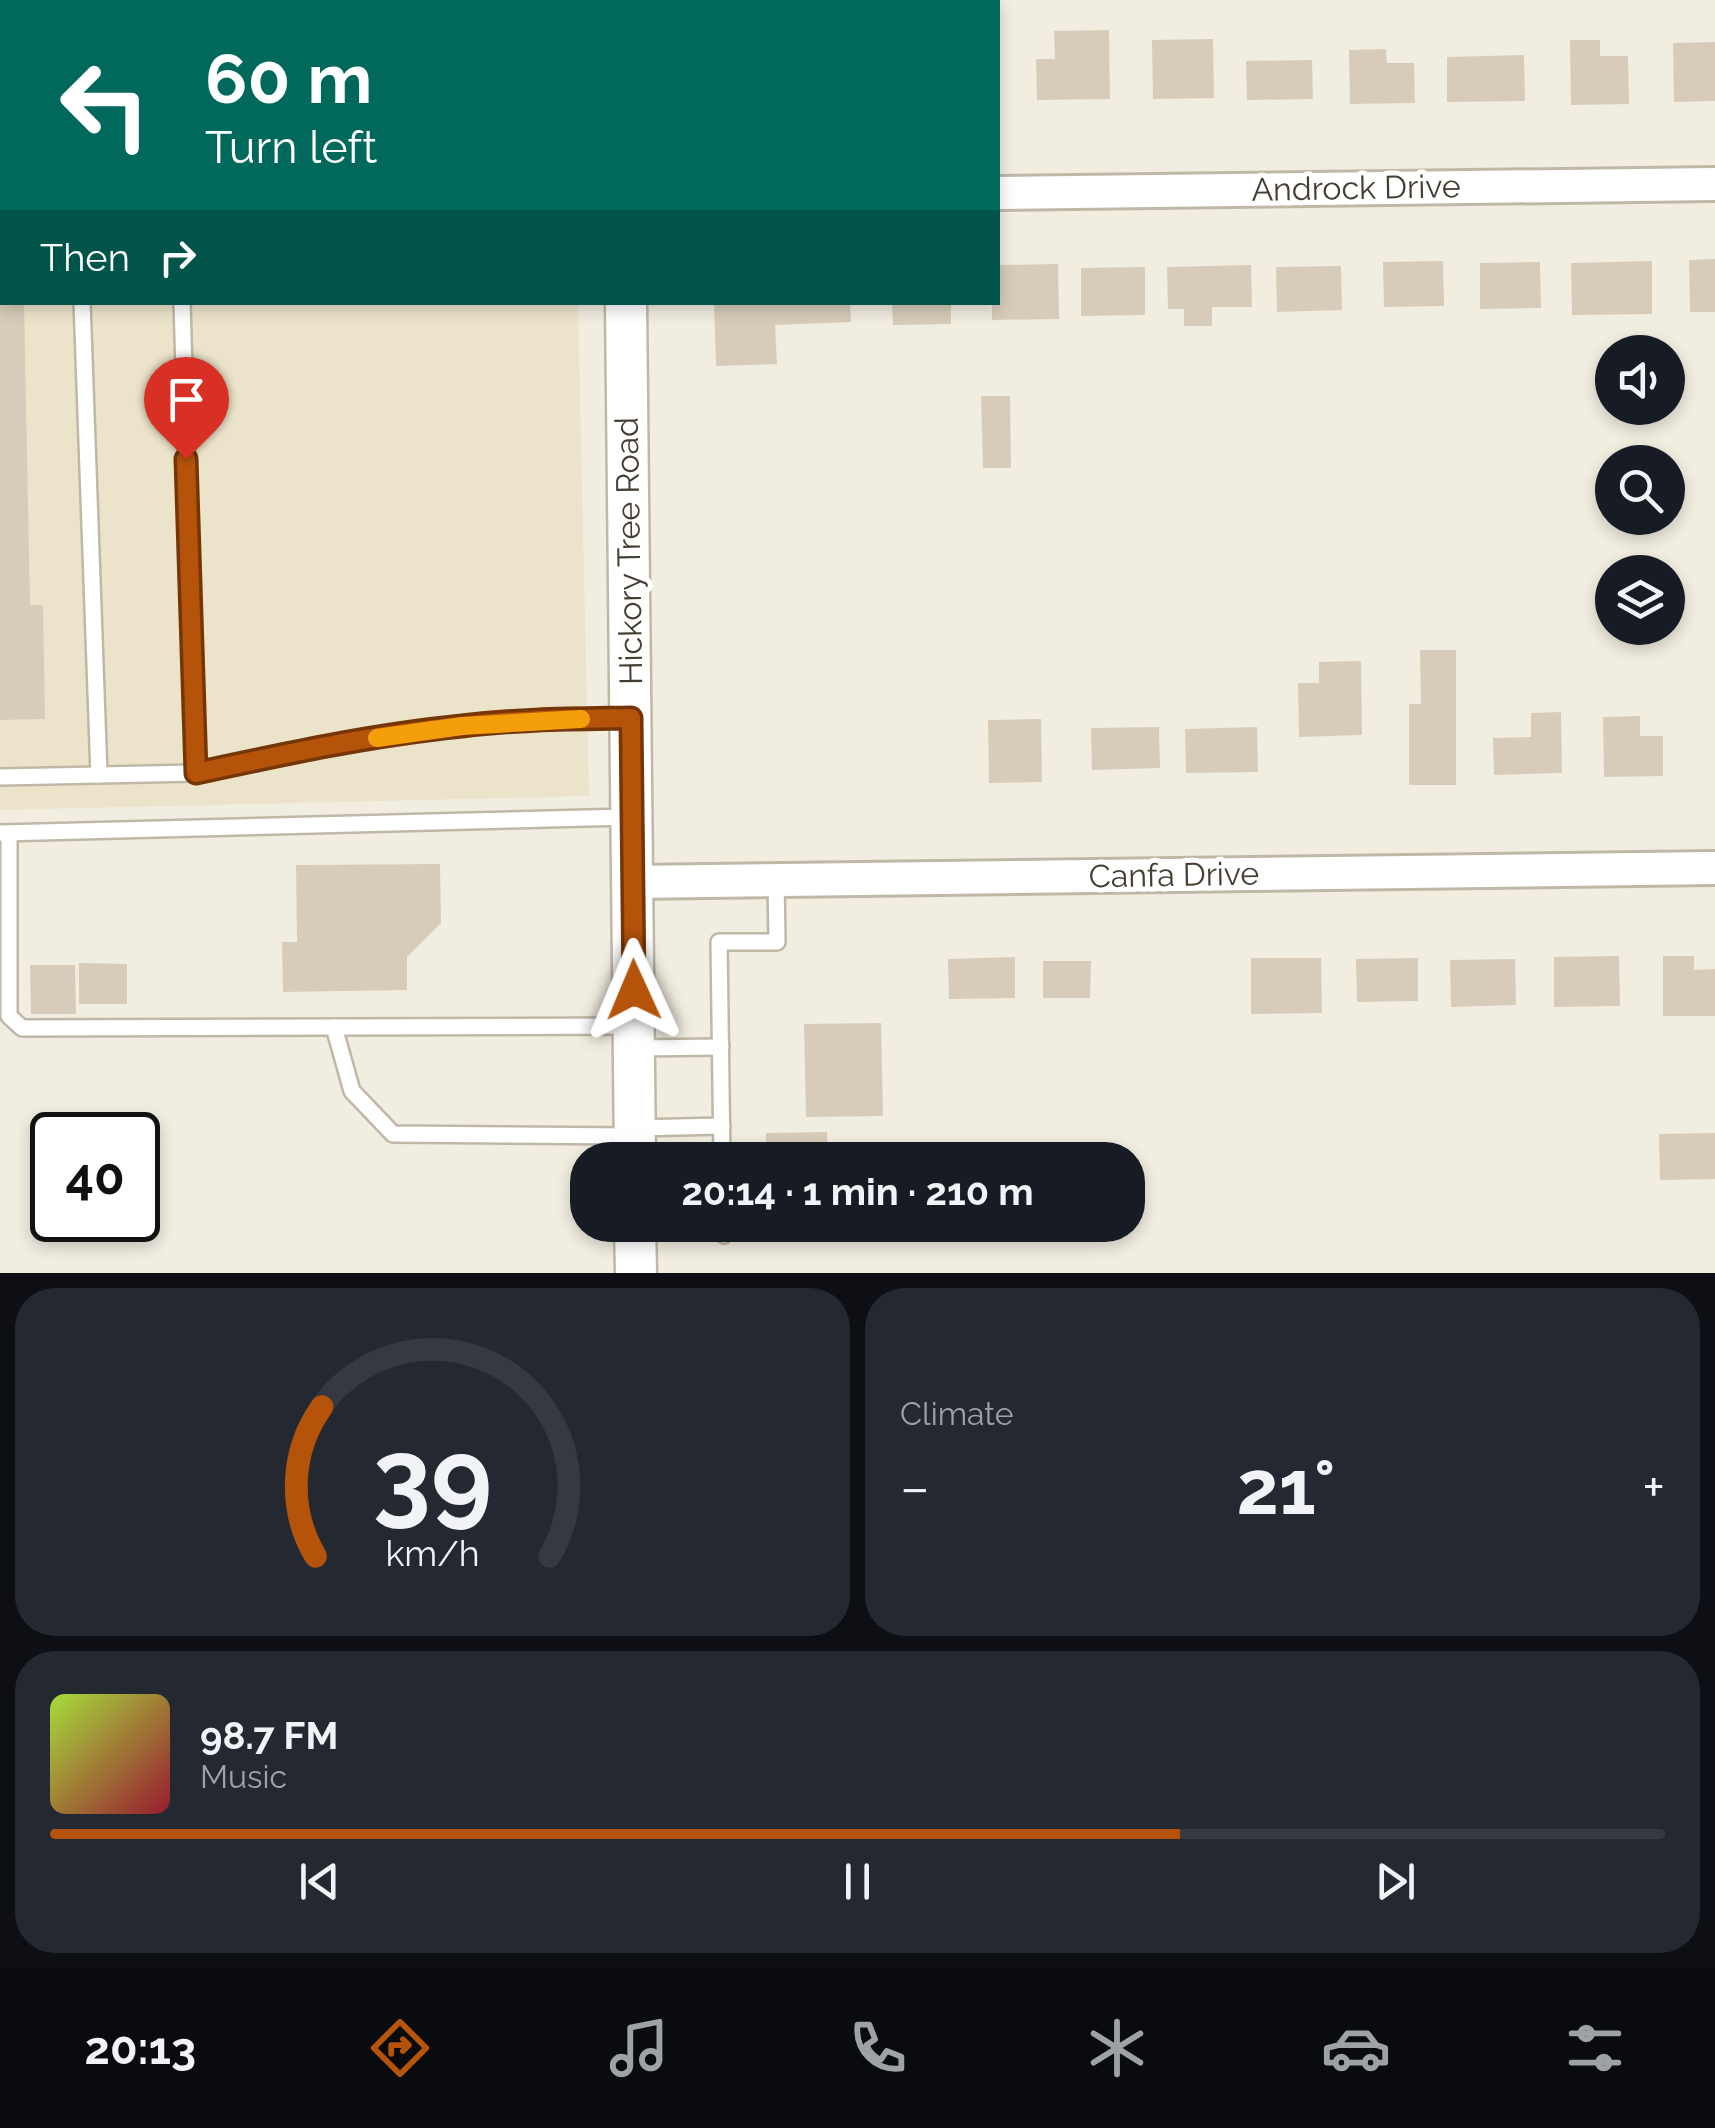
<!DOCTYPE html>
<meta charset="utf-8">
<style>
body{margin:0;font-family:Raleway,sans-serif;background:#242831;color:#f1f3f6;height:100vh;display:flex;flex-direction:column;font-size:38px;white-space:nowrap}
*{box-sizing:border-box;margin:0}
p{font-size:32px;color:#9ea1a6}
.icon{flex:none;width:55px;height:55px;fill:none;stroke:currentColor;stroke-width:2;stroke-linecap:round;stroke-linejoin:round}
.map{position:relative;height:1273px;overflow:hidden}
.sheet{display:flex;flex-direction:column;gap:15px;padding:15px;background:#0d0f14;flex:1}
.sheet>*{flex:none}
.top-card{position:absolute;left:0px;top:0px;width:1000px;height:305px;box-shadow:0 5px 15px #0003;background:#00695c;color:#fff;overflow:hidden}
.controls{position:absolute;left:1595px;top:335px;display:grid;gap:20px}
.controls a{display:grid;place-items:center;width:90px;height:90px;border-radius:50%;background:#171b24;box-shadow:0 5px 15px #0003;font-size:50px}
.speed{position:absolute;left:30px;top:1112px;display:flex;gap:20px;font-size:50px;font-weight:700;text-align:center}
.speed>*{display:grid;place-content:center;width:130px;height:130px;border-radius:50%;background:#171b24;box-shadow:0 5px 15px #0003;line-height:1}
.speed .limit{border:5px solid #111;border-radius:15px;background:#fff;color:#111}
.pin{position:absolute;display:grid;place-items:center;width:85px;height:85px;color:#fff;margin:-102px -42px;border-radius:50% 50% 50% 0;rotate:-45deg;box-shadow:0 0 10px #0007}
.pin .icon{rotate:45deg}
.me{position:absolute;width:110px;margin:-55px;rotate:359deg;stroke-linejoin:round;filter:drop-shadow(0 0 8px #0008)}
.turn{display:flex;align-items:center;gap:35px;height:210px;padding:0 40px;font-size:45px}
.turn .icon{width:130px;height:130px;stroke-width:2.5}
.turn b{display:block;font-size:70px;line-height:85px}
.then{display:flex;align-items:center;height:95px;padding:0 40px;background:#0003;gap:20px;font-size:38px}
.big{font-size:75px;font-weight:700;line-height:1.1}
.sheet .tile{flex:1;display:flex;flex-direction:column;justify-content:center;gap:15px;min-width:0;padding:0 35px;border-radius:40px;background:#242831}
.sheet .dial{align-items:center;gap:0}
.dial svg{height:260px;overflow:visible;fill:none;stroke:#363941;stroke-width:7;stroke-linecap:round;text-anchor:middle}
.dial text{fill:#f1f3f6;stroke:none}
.song{display:flex;align-items:center;gap:30px}
.cover{width:120px;height:120px;border-radius:15px;background:linear-gradient(135deg,hsl(80 70% 55%),hsl(350 70% 35%))}
.played{height:10px;border-radius:5px;background:linear-gradient(90deg,#b45309 70%,#363941 70%)}
.keys{display:flex;justify-content:space-around;direction:ltr}
.heat{display:flex;justify-content:space-between;align-items:center;font-size:55px;direction:ltr}
.sheet .tiles{flex:1;display:grid;gap:15px;grid-template-columns:1fr 1fr}
.tile:last-child{grid-column:span 2}
.trip{position:absolute;left:570px;top:1142px;width:575px;height:100px;border-radius:40px;background:#171b24;box-shadow:0 5px 15px #0003;font-weight:700;line-height:100px;text-align:center}
.dock{display:flex;height:160px;justify-content:space-around;align-items:center;background:#090b0e;color:#9ea1a6}
.dock .icon{width:70px;height:70px}
.dock .current{color:#b45309}
.dock b{font-size:45px;color:#f1f3f6}
.map>svg:first-child{display:block}
</style>
<div class="map">
<svg width="1715" height="1273" viewBox="0 0 1715 1273">
<rect width="100%" height="100%" fill="#f2ede1"/>
<path fill="#ece4ca" d="M0,73L2,302L578,303L589,796L0,810Z"/>
<g fill="#d7ccb9">
<path d="M1109,30L1110,99L1037,100L1036,59H1055L1054,31Z"/>
<path d="M1213,39L1214,98L1153,99L1152,40Z"/>
<path d="M1570,40H1600V56H1628L1629,104L1571,105Z"/>
<path d="M1715,42V101L1674,102L1673,43Z"/>
<path d="M1386,49L1387,63H1414L1415,103L1350,104L1349,50Z"/>
<path d="M1524,55L1525,101L1447,102V57Z"/>
<path d="M1312,60L1313,99L1247,100L1246,61Z"/>
<path d="M1715,259V312H1690L1689,260Z"/>
<path d="M1443,261L1444,306L1384,307L1383,262Z"/>
<path d="M1652,261V314L1572,315L1571,263Z"/>
<path d="M1540,262L1541,308L1480,309V263Z"/>
<path d="M1058,264L1059,319L992,320V302H998V265Z"/>
<path d="M1251,265L1252,307H1212V326H1184V309H1168L1167,267Z"/>
<path d="M1341,266L1342,310L1277,312L1276,267Z"/>
<path d="M1145,267V315L1081,316V268Z"/>
<path d="M0,302H24L30,605H43L45,719L0,720Z"/>
<path d="M714,302H850L851,322L775,325L777,364L716,366Z"/>
<path d="M892,302H951V324L893,325Z"/>
<path d="M981,396H1010L1011,468H983Z"/>
<path d="M1420,650H1456V785H1409V704H1421Z"/>
<path d="M1361,661L1362,735L1299,737L1298,683H1319V662Z"/>
<path d="M1561,712L1562,773L1494,775L1493,738L1531,737V713Z"/>
<path d="M1640,716V736H1663V776L1604,777L1603,717Z"/>
<path d="M1041,719L1042,782L989,783L988,720Z"/>
<path d="M1159,727L1160,768L1092,770L1091,728Z"/>
<path d="M1257,727L1258,772L1186,773L1185,729Z"/>
<path d="M440,864L441,923L407,957V990L283,992L282,942H297L296,865Z"/>
<path d="M1619,956L1620,1006L1554,1007V957Z"/>
<path d="M1663,956H1694V970L1715,969V1016H1663Z"/>
<path d="M1015,957V998L949,999L948,959Z"/>
<path d="M1251,958H1321L1322,1013L1251,1014Z"/>
<path d="M1418,958V1001L1357,1002L1356,959Z"/>
<path d="M1515,959L1516,1005L1451,1007L1450,960Z"/>
<path d="M1043,961H1091L1090,998H1043Z"/>
<path d="M79,963L127,964V1004H79Z"/>
<path d="M30,965H75L76,1014H31Z"/>
<path d="M881,1023L883,1116L806,1117L804,1024Z"/>
<path d="M827,1132L828,1160H766V1133Z"/>
<path d="M1715,1133V1179L1660,1180L1659,1134Z"/>
</g>
<g fill="none" stroke-linecap="round" stroke-linejoin="round">
<g stroke="#c0b8a7" stroke-width="20">
<g id="service">
<path d="M0,125H2"/>
<path d="M82,302L99,775"/>
<path d="M182,302L196,773"/>
<path d="M0,777L196,773L328,745L462,726L549,719L627,718"/>
<path d="M1,833L628,817"/>
<path d="M9,833V1016L22,1028L633,1026"/>
<path d="M334,1027L352,1091L393,1134L633,1136"/>
<path d="M634,1048L721,1047"/>
<path d="M636,1128L722,1126"/>
<path d="M722,1160L719,942H777L776,880"/>
<path d="M723,1225L724,1235"/>
</g>
</g>
<g stroke="#c0b8a7" stroke-width="38">
<g id="minor">
<path d="M0,28H2"/>
<path d="M998,193L1715,184"/>
<path d="M633,882L1715,868"/>
</g>
</g>
<g stroke="#c0b8a7" stroke-width="45">
<g id="tertiary">
<path d="M620,0V2"/>
<path d="M626,302L635,1160"/>
<path d="M635,1225L636,1273"/>
</g>
</g>
<use href="#service" stroke="#fff" stroke-width="15"/>
<use href="#minor" stroke="#fff" stroke-width="32"/>
<use href="#tertiary" stroke="#fff" stroke-width="40"/>
</g>
<g fill="none" stroke-linecap="round" stroke-linejoin="round">
<g stroke="#753606" stroke-width="25">
<path id="route" d="M186,459L196,773C284,754 372,735 462,726C518,719 574,719 631,718L634,990"/>
</g>
<use href="#route" stroke="#b45309" stroke-width="18"/>
<path stroke="#f59e0b" stroke-width="18" d="M377,738L462,726L581,719"/>
</g>
<g text-anchor="middle" stroke-width="10" stroke-linejoin="round" paint-order="stroke">
<g font-size="32" fill="#433d32" stroke="#fff">
<text transform="translate(1356 188) rotate(-1)" y="11">Androck Drive</text>
<text transform="translate(629 551) rotate(-91)" y="11">Hickory Tree Road</text>
<text transform="translate(1174 875) rotate(-1)" y="11">Canfa Drive</text>
</g>
</g>
</svg>
<div class="controls">
<a><svg class="icon" aria-label="sound" viewBox="0 0 24 24"><path d="M4 9h4l5-4v14l-5-4H4zM17 9q2 3 0 6"/></svg></a>
<a><svg class="icon" aria-label="search" viewBox="0 0 24 24"><circle cx="10" cy="10" r="6"/><path d="M15 15l6 6"/></svg></a>
<a><svg class="icon" aria-label="layers" viewBox="0 0 24 24"><path d="M12 4l9 5-9 5-9-5zM3 14l9 5 9-5"/></svg></a>
</div>
<div class="speed"><div class="limit">40</div></div>
<div class="pin" style="left:186px;top:459px;background:#d93025"><svg class="icon" aria-label="arrive" viewBox="0 0 24 24"><path d="M6 21V4h12l-3 4 3 4H6"/></svg></div>
<svg class="me" style="left:634px;top:990px" viewBox="-20 -20 40 40"><path d="M0-17L14 15 0 8-14 15z" fill="#b45309" stroke="#fff" stroke-width="4"/></svg>
<div class="trip">20:14 · 1 min · 210 m</div>
<div class="top-card">
<div class="turn"><svg class="icon" aria-label="left" viewBox="0 0 24 24"><path d="M17 20v-9H6M10 6l-5 5 5 5"/></svg><div><b>60 m</b>Turn left</div></div>
<div class="then">Then<svg class="icon" aria-label="right" viewBox="0 0 24 24"><path d="M7 20v-9h11M14 6l5 5-5 5"/></svg></div>
</div>
</div>
<section class="sheet">
<div class="tiles">
<div class="tile dial"><svg viewBox="0 0 100 80">
<path d="M14 69A42 42 0 1 1 86 69"/>
<path d="M14 69A42 42 0 0 1 16 23" stroke="#b45309"/>
<text x="50" y="56" font-size="32" font-weight="700">39</text>
<text x="50" y="72" font-size="11">km/h</text>
</svg></div>
<div class="tile"><p>Climate</p>
<div class="heat"><a>−</a><b class="big">21°</b><a>+</a></div>
</div>
<div class="tile">
<div class="song"><i class="cover"></i><div><b>98.7 FM</b><p>Music</p></div></div>
<div class="played"></div>
<div class="keys"><svg class="icon" aria-label="previous" viewBox="0 0 24 24"><path d="M18 5L8 12l10 7zM5 5v14"/></svg><svg class="icon" aria-label="pause" viewBox="0 0 24 24"><path d="M8 5v14M16 5v14"/></svg><svg class="icon" aria-label="next" viewBox="0 0 24 24"><path d="M6 5l10 7-10 7zM19 5v14"/></svg></div>
</div>
</div>
</section>
<nav class="dock">
<b>20:13</b>
<svg class="icon current" aria-label="directions" viewBox="0 0 24 24"><path d="M12 3l9 9-9 9-9-9zM9 14v-3h6M13 9l2 2-2 2"/></svg>
<svg class="icon" aria-label="music" viewBox="0 0 24 24"><path d="M9 18V5l10-2v13"/><circle cx="6" cy="18" r="3"/><circle cx="16" cy="16" r="3"/></svg>
<svg class="icon" aria-label="phone" viewBox="0 0 24 24"><path d="M5 4h4l2 5-3 2q2 4 5 5l2-3 5 2v4C11 20 4 13 5 4z"/></svg>
<svg class="icon" aria-label="climate" viewBox="0 0 24 24"><path d="M12 3v18M4 7l16 10M4 17L20 7"/></svg>
<svg class="icon" aria-label="car" viewBox="0 0 24 24"><path d="M5 17H2v-5l4-1 3-4h7l3 4 3 1v5h-3M9 17h6M6 11h13"/><circle cx="7" cy="17" r="2"/><circle cx="17" cy="17" r="2"/></svg>
<svg class="icon" aria-label="filters" viewBox="0 0 24 24"><path d="M4 7h16M4 17h16"/><circle cx="9" cy="7" r="2"/><circle cx="15" cy="17" r="2"/></svg>
</nav>
